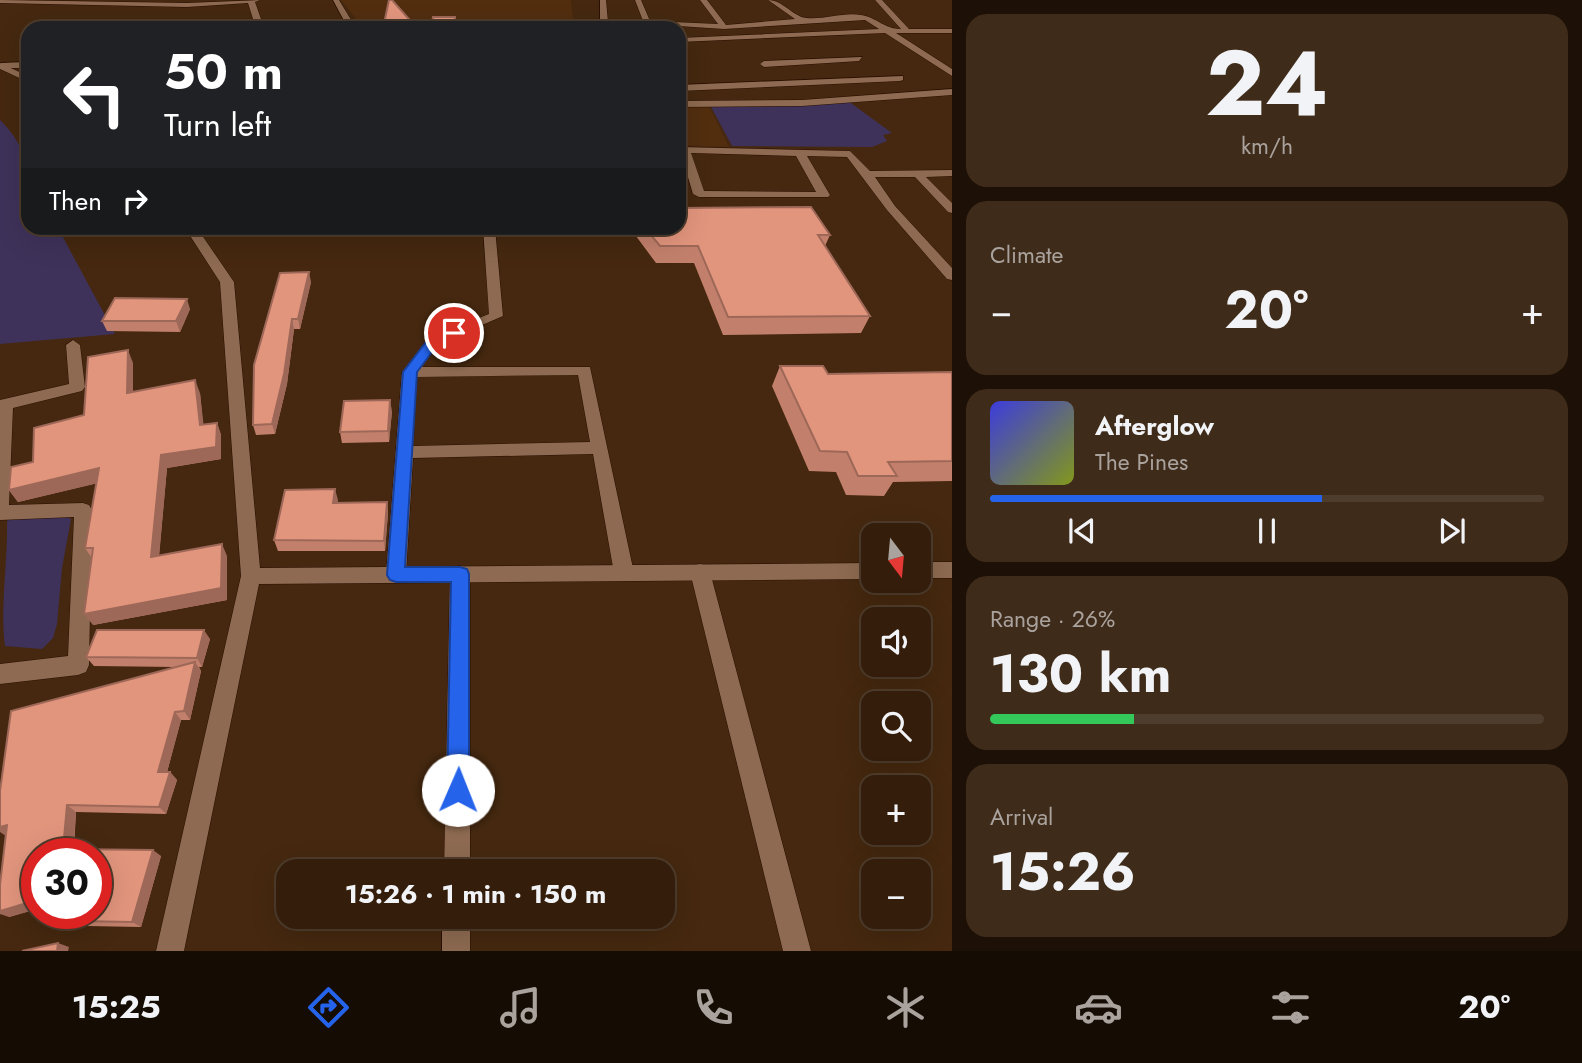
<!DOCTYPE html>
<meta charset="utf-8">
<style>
body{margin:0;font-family:Jost,sans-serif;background:#3f2b19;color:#f1f3f6;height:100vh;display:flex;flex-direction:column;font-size:26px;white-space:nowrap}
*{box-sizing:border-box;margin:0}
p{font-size:23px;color:#a9a29d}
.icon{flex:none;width:38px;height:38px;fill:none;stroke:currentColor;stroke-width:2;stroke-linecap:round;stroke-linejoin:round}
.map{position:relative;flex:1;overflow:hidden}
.side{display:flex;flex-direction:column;gap:14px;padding:14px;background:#1d1006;width:630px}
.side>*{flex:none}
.banner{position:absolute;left:21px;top:21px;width:665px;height:214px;border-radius:21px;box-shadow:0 7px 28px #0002,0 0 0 2px #4e3c2c;background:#202124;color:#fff;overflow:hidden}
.needle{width:46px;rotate:164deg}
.fabs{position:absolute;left:861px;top:523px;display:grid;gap:14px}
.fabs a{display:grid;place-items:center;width:70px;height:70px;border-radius:14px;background:#341e0b;box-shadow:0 7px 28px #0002,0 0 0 2px #4e3c2c;font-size:35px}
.speed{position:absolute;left:21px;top:838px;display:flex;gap:14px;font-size:35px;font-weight:700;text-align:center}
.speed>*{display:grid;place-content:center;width:91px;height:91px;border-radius:50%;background:#341e0b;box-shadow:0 7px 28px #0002,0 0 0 2px #4e3c2c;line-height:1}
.speed .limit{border:10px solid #d22;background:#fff;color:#111}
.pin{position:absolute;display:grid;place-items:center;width:60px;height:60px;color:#fff;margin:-30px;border:4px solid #fff;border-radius:50%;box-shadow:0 2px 7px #0007}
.me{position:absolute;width:77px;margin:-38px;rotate:1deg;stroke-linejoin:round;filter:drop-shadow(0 0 5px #0008)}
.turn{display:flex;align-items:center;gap:24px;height:147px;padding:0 28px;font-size:32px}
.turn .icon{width:91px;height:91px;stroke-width:2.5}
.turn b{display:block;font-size:49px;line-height:60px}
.then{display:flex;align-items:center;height:66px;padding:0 28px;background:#0003;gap:14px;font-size:26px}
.big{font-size:52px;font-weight:700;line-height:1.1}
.side .tile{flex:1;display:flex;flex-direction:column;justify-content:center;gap:10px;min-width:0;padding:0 24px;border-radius:21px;background:#3f2b19}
.side .dial{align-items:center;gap:0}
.dial b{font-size:91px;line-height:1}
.song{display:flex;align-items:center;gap:21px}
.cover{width:84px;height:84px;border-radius:10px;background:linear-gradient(135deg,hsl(240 70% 55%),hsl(70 70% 35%))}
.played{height:7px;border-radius:4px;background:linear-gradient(90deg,#2563eb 60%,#4e3c2c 60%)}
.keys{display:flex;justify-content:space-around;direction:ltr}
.heat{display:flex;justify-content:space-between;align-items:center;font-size:38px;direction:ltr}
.charge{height:10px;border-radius:5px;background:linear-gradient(90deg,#34c759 26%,#4e3c2c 0)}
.trip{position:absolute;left:276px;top:859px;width:399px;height:70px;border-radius:21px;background:#341e0b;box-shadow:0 7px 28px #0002,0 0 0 2px #4e3c2c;font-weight:700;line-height:70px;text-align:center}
.dock{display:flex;height:112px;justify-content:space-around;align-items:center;background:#150c04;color:#a9a29d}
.dock .icon{width:49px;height:49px}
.dock .current{color:#2563eb}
.dock b{font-size:32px;color:#f1f3f6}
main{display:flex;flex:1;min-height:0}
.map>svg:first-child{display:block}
</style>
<main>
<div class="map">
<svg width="952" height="951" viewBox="0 0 952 951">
<rect width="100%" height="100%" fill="#45280f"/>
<g fill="#522e0f">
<path d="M341,0H571L574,28H363Z"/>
<path d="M709,106L729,147L679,145V107Z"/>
</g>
<g fill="#3f325a">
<path d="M848,101L892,133L883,135L887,141L872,147L732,146L710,105Z"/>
<path d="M0,120C34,152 28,185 28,228H58L115,334L0,344Z"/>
<path d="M25,511L56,513L71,519L62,568L57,624L53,638L42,649L5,646C0,606 8,562 7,521Z"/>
</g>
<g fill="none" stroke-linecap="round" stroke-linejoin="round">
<g stroke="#2a0f00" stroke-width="1">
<g id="street">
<path d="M0,0L187,3L260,0L255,2L261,19L259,28H251L253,19L248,3L187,7L0,3Z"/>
<path d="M333,0H339L356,28H348Z"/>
<path d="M600,0H606L608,22L643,21L635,0H641L650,21L718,24L700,0H707L726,25L795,19L768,0C783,0 792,16 806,18C824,20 843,12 861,15C876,17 884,29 901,29L875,0H882L909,29H952V33H896L952,69V76L885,33L679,42V38L879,29L865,20L724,29L663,25L600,28Z"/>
<path d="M862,57L859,61L764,67L760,64L764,61Z"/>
<path d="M28,62V68H0L1,63Z"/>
<path d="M903,76V80L900,81L679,91V85Z"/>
<path d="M952,89V95L802,106L679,107V101L802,100Z"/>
<path d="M679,147L850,151L870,171L952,170V176L926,177L952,203V213L948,212L915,177H875L895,206L952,268V280L947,279L887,210L847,157L807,156L830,195L828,197H699L693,194ZM691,153L796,156L816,192L704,191Z"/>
<path d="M483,228H495L503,316L438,344L422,367H590L634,573L631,579L624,581L617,579L614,573L593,454L413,458L406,574L403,580L396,582L389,580L386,574L402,372L428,338L489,314ZM578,375L590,442L413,446L417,377Z"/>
<path d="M73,340L80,345L85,387L82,391L13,408L9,505L83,503L89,505L92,510L89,665L86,672L78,675L0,684V664L68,656L74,517L0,520V400L69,384L66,345Z"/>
<path d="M700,564L707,566L710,572L811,951H783L690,572L693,566Z"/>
<path d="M460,566L467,568L470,574V872H444L450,574L453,568Z"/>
<rect x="442" y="917" width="28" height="34"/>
</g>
</g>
<g stroke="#2a0f00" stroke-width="1">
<g id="secondary">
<path d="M0,63L28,76V82L0,69Z"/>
<path d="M185,228H197L234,282L260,568L873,563V579L259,584L184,951H156L241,576L220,282Z"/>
<rect x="919" y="562" width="33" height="16"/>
</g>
</g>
<use href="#street" fill="#8d6a51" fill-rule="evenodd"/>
<use href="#secondary" fill="#8d6a51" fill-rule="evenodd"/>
</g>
<g fill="#c2806c">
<path d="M630,228H679L830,235L825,246L870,316L861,333L723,335L694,263H656Z"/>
<path d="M311,282L300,329H294L287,384L275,434L256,435L253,425L254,365Z"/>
<path d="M190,309L180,332L107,331L102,321Z"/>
<path d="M133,363V392L200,393L203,425L217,423L221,435V459L167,468L159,555L227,556V600L93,625L92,558L85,548L97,483L18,502L9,490L33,462L84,415Z"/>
<path d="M780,366L828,374H952V481L893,482L884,496L846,495L836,472L809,471L772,386Z"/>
<path d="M392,411L389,442L342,443L340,432Z"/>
<path d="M338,500L337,503L387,502L388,513L385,551H278L274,540Z"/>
<path d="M210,639L202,667H199L201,671L190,720H181L167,772H170L177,780L166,814L76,812L74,849L161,856L141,927L87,926L77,921L96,914L37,854V909L9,917L0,885L176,667L94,666L86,657Z"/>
</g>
<g fill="#9e6858">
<path d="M309,272L311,282L300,329L298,319Z"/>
<path d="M187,299L190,309L180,332L176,321Z"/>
<path d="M292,319L294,329L287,384L275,434L272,424Z"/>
<path d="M128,350L133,363V405L127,393Z"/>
<path d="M195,380L200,393L205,438L200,425Z"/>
<path d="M390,400L392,411L389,442L388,431Z"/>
<path d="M217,423L221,435V459L167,468L158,569L151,557L161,455Z"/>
<path d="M99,468L107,481L18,502L9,490Z"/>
<path d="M335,489L338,500L335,514L333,503Z"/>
<path d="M387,502L388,513L385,551L384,541Z"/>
<path d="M222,544L227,556V600L93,625L84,614Z"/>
<path d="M204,630L210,639L202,667L197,658Z"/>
<path d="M195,662L201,671L190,720L184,711Z"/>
<path d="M175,712L181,720L165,780L158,772Z"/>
<path d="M170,772L177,780L166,814L159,807Z"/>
<path d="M67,805L76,812L73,854L63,849Z"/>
<path d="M7,825L6,836L0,832V827Z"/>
<path d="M153,850L161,856L141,927L132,922Z"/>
<path d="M37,900V909L9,917L0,914V911Z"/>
<path d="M58,943L69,947L68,951H57Z"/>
</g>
<g fill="#e2957d" stroke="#9e6858" stroke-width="2">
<path d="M389,0H392L417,28H383Z"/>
<path d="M433,17H455V21L465,22V25L607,26L606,28H431Z"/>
<path d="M811,207L830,235H818L870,316L728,317L698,246H660L645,228H679V208Z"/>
<path d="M309,272L298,319H292L284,374L272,424L253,425L254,365L280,273Z"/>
<path d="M115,298L187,299L176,321H102Z"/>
<path d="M128,350L127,393L195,380L200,425L217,423L216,447L161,455L151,557L222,544L221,588L84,614L93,548H85L99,468L9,490L11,467L33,462L34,428L84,415L88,357Z"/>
<path d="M780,366H823L828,374L951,372L952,374V461L888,462L897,476H858L847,452L820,451Z"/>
<path d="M390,400L388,431L340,432L344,401Z"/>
<path d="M335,489L333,503L387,502L384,541L274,540L285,490Z"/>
<path d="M97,630H204L197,658L86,657Z"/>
<path d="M195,662L184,711L175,712L158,772H170L159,807L67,805L63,849L153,850L132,922L77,921V914H96V854H37V900L0,911V885L7,825L0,827V791L11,711Z"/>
<path d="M58,943L57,951H22Z"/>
</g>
<path fill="#2563eb" stroke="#184099" stroke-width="2" d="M454,329L461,333L459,336L438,344L417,372L405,567H460L467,569L469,574V790L466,798L458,802L450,798L447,790L451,582H396L390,580L387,575L403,372L429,338Z"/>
</svg>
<div class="fabs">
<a><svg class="needle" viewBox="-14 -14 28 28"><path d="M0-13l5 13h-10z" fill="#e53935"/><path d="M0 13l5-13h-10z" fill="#a9a29d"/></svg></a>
<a><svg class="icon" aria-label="sound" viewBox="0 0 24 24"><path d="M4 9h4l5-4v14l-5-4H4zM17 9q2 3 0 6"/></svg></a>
<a><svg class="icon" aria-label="search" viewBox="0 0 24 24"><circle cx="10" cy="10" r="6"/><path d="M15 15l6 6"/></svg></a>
<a>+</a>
<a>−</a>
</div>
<div class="speed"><div class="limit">30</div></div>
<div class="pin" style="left:454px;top:333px;background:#d93025"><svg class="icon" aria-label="arrive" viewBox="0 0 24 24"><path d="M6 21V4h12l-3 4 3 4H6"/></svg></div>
<svg class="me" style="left:458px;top:790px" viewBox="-20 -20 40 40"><circle r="19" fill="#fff"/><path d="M0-13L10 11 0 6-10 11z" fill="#2563eb"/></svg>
<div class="trip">15:26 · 1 min · 150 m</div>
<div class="banner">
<div class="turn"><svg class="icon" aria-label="left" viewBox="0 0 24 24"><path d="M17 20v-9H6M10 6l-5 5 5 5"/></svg><div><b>50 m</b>Turn left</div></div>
<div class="then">Then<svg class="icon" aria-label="right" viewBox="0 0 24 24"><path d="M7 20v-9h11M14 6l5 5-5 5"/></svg></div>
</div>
</div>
<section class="side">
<div class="tile dial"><b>24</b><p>km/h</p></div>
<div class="tile"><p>Climate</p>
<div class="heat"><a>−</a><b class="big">20°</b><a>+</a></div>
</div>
<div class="tile">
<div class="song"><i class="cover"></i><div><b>Afterglow</b><p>The Pines</p></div></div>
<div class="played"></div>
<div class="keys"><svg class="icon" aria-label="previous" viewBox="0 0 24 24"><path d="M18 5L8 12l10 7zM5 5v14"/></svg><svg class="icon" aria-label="pause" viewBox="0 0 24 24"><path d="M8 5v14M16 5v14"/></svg><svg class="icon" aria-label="next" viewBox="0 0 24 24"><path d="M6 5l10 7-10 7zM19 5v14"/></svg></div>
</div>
<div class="tile"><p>Range · 26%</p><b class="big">130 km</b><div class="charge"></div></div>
<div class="tile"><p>Arrival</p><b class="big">15:26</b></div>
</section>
</main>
<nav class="dock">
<b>15:25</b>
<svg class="icon current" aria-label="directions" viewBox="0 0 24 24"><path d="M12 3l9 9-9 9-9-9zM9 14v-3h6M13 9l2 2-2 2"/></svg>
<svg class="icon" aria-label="music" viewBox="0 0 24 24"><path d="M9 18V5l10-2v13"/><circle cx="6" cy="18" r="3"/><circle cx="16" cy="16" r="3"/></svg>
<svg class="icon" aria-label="phone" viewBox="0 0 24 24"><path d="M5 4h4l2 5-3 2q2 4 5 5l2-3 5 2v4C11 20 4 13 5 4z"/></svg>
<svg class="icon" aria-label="climate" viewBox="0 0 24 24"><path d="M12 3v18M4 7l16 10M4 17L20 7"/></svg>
<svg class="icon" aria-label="car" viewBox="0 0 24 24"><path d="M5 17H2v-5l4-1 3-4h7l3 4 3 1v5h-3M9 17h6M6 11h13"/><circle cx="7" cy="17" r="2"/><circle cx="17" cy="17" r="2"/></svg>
<svg class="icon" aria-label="filters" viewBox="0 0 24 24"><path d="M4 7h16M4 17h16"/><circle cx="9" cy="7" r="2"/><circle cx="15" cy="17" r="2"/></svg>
<b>20°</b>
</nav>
